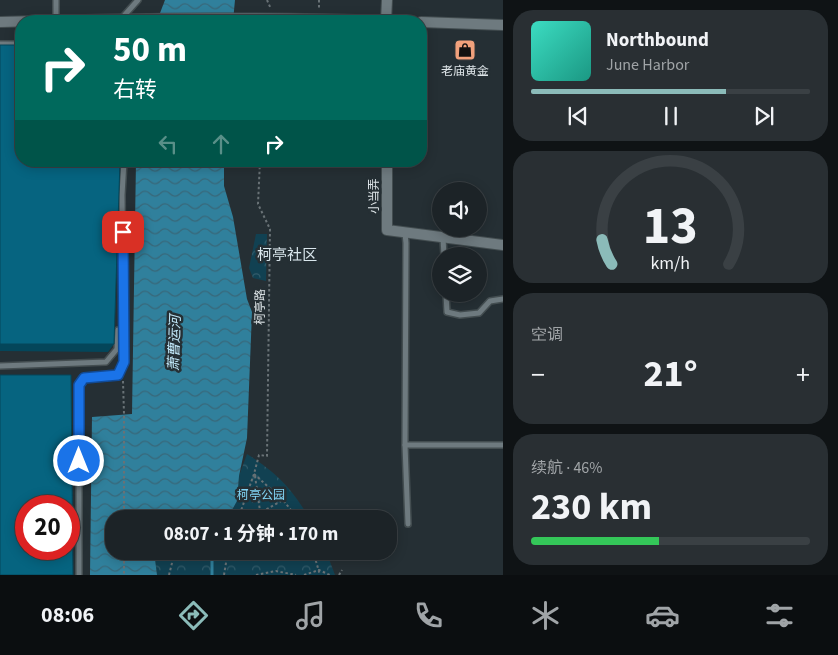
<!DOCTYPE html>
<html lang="zh">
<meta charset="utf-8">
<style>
body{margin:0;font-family:"Source Sans 3","Noto Sans SC",sans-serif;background:#292f33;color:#f1f3f6;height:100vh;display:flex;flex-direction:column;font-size:19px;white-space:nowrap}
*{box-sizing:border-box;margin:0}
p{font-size:16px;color:#a0a4a7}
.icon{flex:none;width:28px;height:28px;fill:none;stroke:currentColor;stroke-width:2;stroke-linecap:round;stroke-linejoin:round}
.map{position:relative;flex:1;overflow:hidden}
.side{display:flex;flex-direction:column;gap:10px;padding:10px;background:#0f1315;width:335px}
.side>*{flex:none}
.hud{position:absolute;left:15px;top:15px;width:412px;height:152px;border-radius:20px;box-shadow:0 2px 12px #0003,0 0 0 1px #3a4044;background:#00695c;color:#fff;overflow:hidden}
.buttons{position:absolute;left:432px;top:182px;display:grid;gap:10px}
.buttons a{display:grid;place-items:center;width:55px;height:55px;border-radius:50%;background:#1c2327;box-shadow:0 2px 12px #0003,0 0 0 1px #3a4044;font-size:25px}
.speed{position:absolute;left:15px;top:495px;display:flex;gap:10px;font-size:25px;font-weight:700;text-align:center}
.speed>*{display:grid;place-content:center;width:65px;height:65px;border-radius:50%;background:#1c2327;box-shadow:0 2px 12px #0003,0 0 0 1px #3a4044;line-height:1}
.speed .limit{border:8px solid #d22;background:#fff;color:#111}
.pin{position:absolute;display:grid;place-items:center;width:42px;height:42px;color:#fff;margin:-21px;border-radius:10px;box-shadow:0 2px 8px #0006}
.me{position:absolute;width:55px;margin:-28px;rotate:0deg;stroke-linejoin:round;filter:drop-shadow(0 0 4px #0008)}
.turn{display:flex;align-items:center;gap:18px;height:105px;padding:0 15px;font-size:22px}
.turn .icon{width:65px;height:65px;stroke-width:2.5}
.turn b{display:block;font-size:35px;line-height:42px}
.lanes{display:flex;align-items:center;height:48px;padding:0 15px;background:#0003;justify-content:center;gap:25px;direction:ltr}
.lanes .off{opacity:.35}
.big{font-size:38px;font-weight:700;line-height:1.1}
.side .tile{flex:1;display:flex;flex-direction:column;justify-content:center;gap:8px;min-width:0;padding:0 18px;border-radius:20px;background:#292f33}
.side .dial{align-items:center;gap:0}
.dial svg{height:130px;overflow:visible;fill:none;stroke:#3a4044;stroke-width:7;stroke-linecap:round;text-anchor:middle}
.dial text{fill:#f1f3f6;stroke:none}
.song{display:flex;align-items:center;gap:15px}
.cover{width:60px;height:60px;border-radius:8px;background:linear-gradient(135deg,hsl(170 70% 55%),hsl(170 70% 35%))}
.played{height:5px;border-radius:2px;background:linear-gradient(90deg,#8bbbb9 70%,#3a4044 70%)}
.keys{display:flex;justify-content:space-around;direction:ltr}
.heat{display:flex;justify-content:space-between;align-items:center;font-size:28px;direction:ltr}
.charge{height:8px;border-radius:4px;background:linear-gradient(90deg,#34c759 46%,#3a4044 0)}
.trip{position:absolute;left:105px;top:510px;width:292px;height:50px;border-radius:20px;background:#1c2327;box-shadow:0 2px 12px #0003,0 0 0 1px #3a4044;font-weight:700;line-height:50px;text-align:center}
.tab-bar{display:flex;height:80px;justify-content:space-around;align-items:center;background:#0b0e10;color:#a0a4a7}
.tab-bar .icon{width:35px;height:35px}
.tab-bar .selected{color:#8bbbb9}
.tab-bar b{font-size:22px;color:#f1f3f6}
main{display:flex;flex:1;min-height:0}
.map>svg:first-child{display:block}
</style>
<main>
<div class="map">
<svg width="503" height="575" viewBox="0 0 503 575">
<defs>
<pattern id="forest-crowns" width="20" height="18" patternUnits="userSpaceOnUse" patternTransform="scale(1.25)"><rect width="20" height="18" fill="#114152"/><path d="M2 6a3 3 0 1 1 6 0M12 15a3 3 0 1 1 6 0" fill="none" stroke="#335c6b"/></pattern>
<pattern id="water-waves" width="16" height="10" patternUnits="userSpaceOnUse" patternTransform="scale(1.25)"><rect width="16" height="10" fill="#30809c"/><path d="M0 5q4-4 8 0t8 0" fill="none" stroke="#38687a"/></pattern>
</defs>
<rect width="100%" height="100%" fill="#252f34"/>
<g fill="url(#forest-crowns)">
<path d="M256,234H267L266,281L253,278L249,268Z"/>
<path d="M247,454C278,474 291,488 310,519H227L237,501L239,476Z"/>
<path d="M154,551H326L335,575H157Z"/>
</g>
<g fill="url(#water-waves)">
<path d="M165,0H235L233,21H157Z"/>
<path d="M136,161H224V186L233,217L247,299L252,312L247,438L239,476L237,501L227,519H114V551H154L157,575H90L92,417L132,414Z"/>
</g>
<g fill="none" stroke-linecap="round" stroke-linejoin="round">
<path stroke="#30809c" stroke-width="3" d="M212,575V551"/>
<g stroke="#434d50" stroke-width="8">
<g id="service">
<path d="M122,18L138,0"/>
<path d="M56,20V0"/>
<path d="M0,44H21"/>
<path d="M405,233L406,243L405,445L408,524"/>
<path d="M443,238L444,256"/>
<path d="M446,294L447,312L460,315L479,313L490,301L503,299"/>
<path d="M0,366L106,362L117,349L118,330"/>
<path d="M405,445H503"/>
<path d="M79,575V385L84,378L118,375L124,362L122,195L124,161"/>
</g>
</g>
<g stroke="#434d50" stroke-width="12">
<g id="minor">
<path d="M386,21L387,0"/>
<path d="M0,22C130,18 259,17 389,21"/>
<path d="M421,22L503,25"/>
<path d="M387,161V230L503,245"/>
</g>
</g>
<g stroke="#697276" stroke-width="2" stroke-dasharray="2.5 2.5" stroke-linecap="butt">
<path d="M267,0L271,9"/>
<path d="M319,0V9"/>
<path d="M123,381L124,414V519"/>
<path d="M254,474L283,500L298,519"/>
<path d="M255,476L260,511"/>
<path d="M238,519L254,474L259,455L267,456L270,229L258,204L260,161"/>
<path d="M249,519L283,500"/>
<path d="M310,519L316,515"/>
<path d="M124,551V575"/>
<path d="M313,551L320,575"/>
<path d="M169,575L173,559L182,551"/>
<path d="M224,575L228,551"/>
<path d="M256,575L276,571L296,575"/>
<path d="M304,575L319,570L330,575"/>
<path d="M339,575L342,570"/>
</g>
<use href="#service" stroke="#6e7a7f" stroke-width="5"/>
<use href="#minor" stroke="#6e7a7f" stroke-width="10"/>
</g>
<path fill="#04465a" d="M0,344H114L108,352L0,351Z"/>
<g fill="#066480" stroke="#04465a" fill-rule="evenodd">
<path d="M0,45H21V161H120L114,344H0Z"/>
<path d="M0,375H71L73,575H0ZM26,506H69V549H26Z"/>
</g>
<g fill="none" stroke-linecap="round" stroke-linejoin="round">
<g stroke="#114b97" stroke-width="12">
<path id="route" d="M79,461V385L84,378L118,375L124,362L123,232"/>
</g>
<use href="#route" stroke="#1a73e8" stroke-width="9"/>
</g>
<defs>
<g id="shop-square" transform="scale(1.125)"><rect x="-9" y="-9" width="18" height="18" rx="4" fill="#f1a17c" stroke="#252f34"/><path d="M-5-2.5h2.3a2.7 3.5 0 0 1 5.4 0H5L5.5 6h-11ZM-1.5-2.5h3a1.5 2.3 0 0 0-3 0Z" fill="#111"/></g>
</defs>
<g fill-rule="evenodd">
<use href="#shop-square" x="465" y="50"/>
</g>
<g text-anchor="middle" stroke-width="5" stroke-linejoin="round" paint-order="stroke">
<g font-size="12" fill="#dee5e8" stroke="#252f34">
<text x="465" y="75">老庙黄金</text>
</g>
<g font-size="12" fill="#dee5e8" stroke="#252f34">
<text transform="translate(374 196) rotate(-90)" y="4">小当弄</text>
<text transform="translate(260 307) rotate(-89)" y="4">柯亭路</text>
</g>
<g font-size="12" fill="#82d6f7" stroke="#252f34">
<text x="261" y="499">柯亭公园</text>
</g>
<g font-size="14" font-style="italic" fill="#c0e7f8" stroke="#252f34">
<text transform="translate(174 343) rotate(-88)" y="5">萧曹运河</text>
</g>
<g font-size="15" fill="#dae7ed" stroke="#252f34">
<text x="287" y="260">柯亭社区</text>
</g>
</g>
</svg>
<div class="buttons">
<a><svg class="icon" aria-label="sound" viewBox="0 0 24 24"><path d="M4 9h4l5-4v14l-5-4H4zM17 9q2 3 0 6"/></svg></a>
<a><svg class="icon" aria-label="layers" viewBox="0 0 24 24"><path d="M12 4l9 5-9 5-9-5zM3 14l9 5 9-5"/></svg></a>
</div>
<div class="speed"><div class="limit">20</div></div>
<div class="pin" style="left:123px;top:232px;background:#d93025"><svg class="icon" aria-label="arrive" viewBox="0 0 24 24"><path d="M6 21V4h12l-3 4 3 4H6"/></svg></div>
<svg class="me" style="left:79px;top:461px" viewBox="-20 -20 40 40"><circle r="17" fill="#1a73e8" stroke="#fff" stroke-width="3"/><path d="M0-11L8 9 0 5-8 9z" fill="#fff"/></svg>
<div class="trip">08:07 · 1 分钟 · 170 m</div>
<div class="hud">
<div class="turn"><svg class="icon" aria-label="right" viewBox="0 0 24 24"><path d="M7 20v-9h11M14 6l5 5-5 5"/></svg><div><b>50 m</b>右转</div></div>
<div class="lanes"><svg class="icon off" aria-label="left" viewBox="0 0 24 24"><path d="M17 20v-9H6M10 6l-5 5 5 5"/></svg><svg class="icon off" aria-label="ahead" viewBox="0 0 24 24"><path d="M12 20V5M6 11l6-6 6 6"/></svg><svg class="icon" aria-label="right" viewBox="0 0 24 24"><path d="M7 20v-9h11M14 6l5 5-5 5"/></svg></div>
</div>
</div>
<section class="side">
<div class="tile">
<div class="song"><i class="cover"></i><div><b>Northbound</b><p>June Harbor</p></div></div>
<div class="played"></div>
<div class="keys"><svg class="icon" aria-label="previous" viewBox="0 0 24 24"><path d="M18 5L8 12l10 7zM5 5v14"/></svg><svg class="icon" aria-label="pause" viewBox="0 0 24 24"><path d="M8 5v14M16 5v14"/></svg><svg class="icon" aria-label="next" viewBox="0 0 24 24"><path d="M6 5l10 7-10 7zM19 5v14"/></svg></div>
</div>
<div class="tile dial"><svg viewBox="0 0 100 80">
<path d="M14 69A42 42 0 1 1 86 69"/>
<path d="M14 69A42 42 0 0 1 8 54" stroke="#8bbbb9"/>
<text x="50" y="56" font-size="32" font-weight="700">13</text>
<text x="50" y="72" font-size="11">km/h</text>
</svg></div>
<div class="tile"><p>空调</p>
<div class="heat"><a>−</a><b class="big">21°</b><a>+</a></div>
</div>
<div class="tile"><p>续航 · 46%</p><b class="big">230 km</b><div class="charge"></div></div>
</section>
</main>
<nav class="tab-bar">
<b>08:06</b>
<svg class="icon selected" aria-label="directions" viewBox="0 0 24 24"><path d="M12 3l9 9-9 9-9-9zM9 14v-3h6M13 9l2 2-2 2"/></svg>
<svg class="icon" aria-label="music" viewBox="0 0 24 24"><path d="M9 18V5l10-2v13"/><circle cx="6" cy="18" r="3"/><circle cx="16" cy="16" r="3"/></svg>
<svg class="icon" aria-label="phone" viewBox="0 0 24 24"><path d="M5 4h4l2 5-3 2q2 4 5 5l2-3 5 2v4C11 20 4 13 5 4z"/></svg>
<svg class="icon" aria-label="climate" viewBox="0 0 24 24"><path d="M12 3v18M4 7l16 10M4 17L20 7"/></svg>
<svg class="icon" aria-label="car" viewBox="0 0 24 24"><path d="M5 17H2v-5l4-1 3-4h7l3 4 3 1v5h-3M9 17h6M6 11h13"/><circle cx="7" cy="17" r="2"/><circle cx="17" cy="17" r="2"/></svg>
<svg class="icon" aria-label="filters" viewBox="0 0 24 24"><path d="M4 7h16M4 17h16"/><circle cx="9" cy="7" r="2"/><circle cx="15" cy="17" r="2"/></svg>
</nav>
